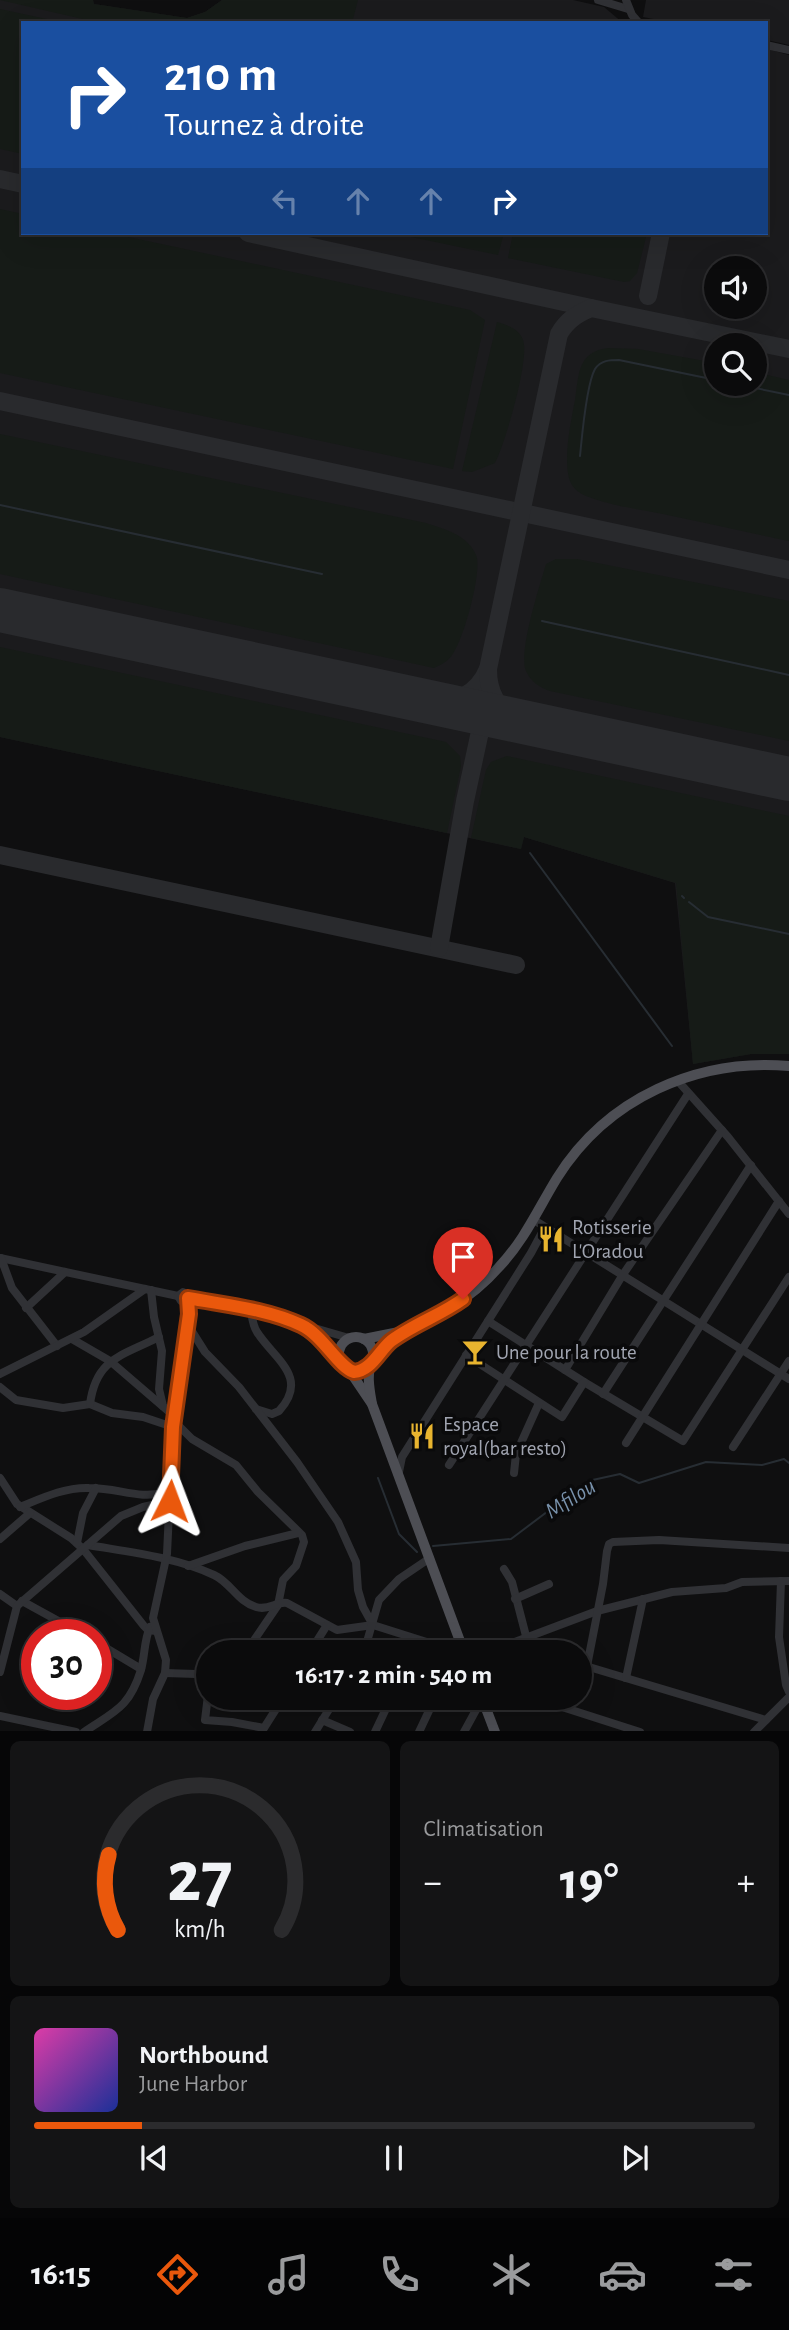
<!DOCTYPE html>
<html lang="fr">
<meta charset="utf-8">
<style>
body{margin:0;font-family:"Alegreya Sans",sans-serif;background:#141415;color:#f1f3f6;height:100vh;display:flex;flex-direction:column;font-size:26px;white-space:nowrap}
*{box-sizing:border-box;margin:0}
p{font-size:23px;color:#9a9b9d}
.icon{flex:none;width:38px;height:38px;fill:none;stroke:currentColor;stroke-width:2;stroke-linecap:round;stroke-linejoin:round}
.map{position:relative;height:1731px;overflow:hidden}
.side{display:flex;flex-direction:column;gap:10px;padding:10px;background:#060607;flex:1}
.side>*{flex:none}
.banner{position:absolute;left:21px;top:21px;width:747px;height:214px;border-radius:0px;box-shadow:0 7px 28px #0002,0 0 0 2px #2b2b2d;background:#1a4fa0;color:#fff;overflow:hidden}
.buttons{position:absolute;left:704px;top:256px;display:grid;gap:14px}
.buttons a{display:grid;place-items:center;width:63px;height:63px;border-radius:50%;background:#0b0b0c;box-shadow:0 7px 28px #0002,0 0 0 2px #2b2b2d;font-size:35px}
.speed{position:absolute;left:21px;top:1619px;display:flex;gap:14px;font-size:35px;font-weight:700;text-align:center}
.speed>*{display:grid;place-content:center;width:91px;height:91px;border-radius:50%;background:#0b0b0c;box-shadow:0 7px 28px #0002,0 0 0 2px #2b2b2d;line-height:1}
.speed .limit{border:10px solid #d22;background:#fff;color:#111}
.pin{position:absolute;display:grid;place-items:center;width:60px;height:60px;color:#fff;margin:-72px -30px;border-radius:50% 50% 50% 0;rotate:-45deg;box-shadow:0 0 7px #0007}
.pin .icon{rotate:45deg}
.me{position:absolute;width:77px;margin:-38px;rotate:3deg;stroke-linejoin:round;filter:drop-shadow(0 0 5px #0008)}
.turn{display:flex;align-items:center;gap:24px;height:147px;padding:0 28px;font-size:32px}
.turn .icon{width:91px;height:91px;stroke-width:2.5}
.turn b{display:block;font-size:49px;line-height:60px}
.lanes{display:flex;align-items:center;height:66px;padding:0 28px;background:#0003;justify-content:center;gap:35px;direction:ltr}
.lanes .off{opacity:.35}
.big{font-size:52px;font-weight:700;line-height:1.1}
.side .card{flex:1;display:flex;flex-direction:column;justify-content:center;gap:10px;min-width:0;padding:0 24px;border-radius:10px;background:#141415}
.side .dial{align-items:center;gap:0}
.dial svg{height:182px;overflow:visible;fill:none;stroke:#2b2b2d;stroke-width:7;stroke-linecap:round;text-anchor:middle}
.dial text{fill:#f1f3f6;stroke:none}
.song{display:flex;align-items:center;gap:21px}
.cover{width:84px;height:84px;border-radius:10px;background:linear-gradient(135deg,hsl(320 70% 55%),hsl(230 70% 35%))}
.played{height:7px;border-radius:4px;background:linear-gradient(90deg,#ea580c 15%,#2b2b2d 15%)}
.keys{display:flex;justify-content:space-around;direction:ltr}
.heat{display:flex;justify-content:space-between;align-items:center;font-size:38px;direction:ltr}
.side .tiles{flex:1;display:grid;gap:10px;grid-template-columns:1fr 1fr}
.card:last-child{grid-column:span 2}
.trip{position:absolute;left:196px;top:1640px;width:396px;height:70px;border-radius:35px;background:#0b0b0c;box-shadow:0 7px 28px #0002,0 0 0 2px #2b2b2d;font-weight:700;line-height:70px;text-align:center}
.tabs{display:flex;height:112px;justify-content:space-around;align-items:center;background:#040405;color:#9a9b9d}
.tabs .icon{width:49px;height:49px}
.tabs .active{color:#ea580c}
.tabs b{font-size:32px;color:#f1f3f6}
.map>svg:first-child{display:block}
</style>
<div class="map">
<svg width="789" height="1732" viewBox="0 0 789 1732">
<rect width="100%" height="100%" fill="#0f0f10"/>
<g fill="#1b1b1d" fill-rule="evenodd">
<path d="M0,0H93L94,4L187,18L205,12L222,0H573L604,7L623,23H23V233H766L767,49L789,55V1054H751L693,1064L675,883L524,837L521,849L0,737ZM716,268H754V306H716ZM716,345H754V383H716Z"/>
<path d="M646,0H789V45L767,40L766,23H674L643,17Z"/>
</g>
<g fill="#161b17">
<path d="M0,0H93L94,4L187,18L205,12L222,0H358L352,23H100Z"/>
<path d="M0,9L65,23H23V154L0,149Z"/>
<path d="M0,209L23,214V233H110L470,310L485,320L453,469L0,373Z"/>
<path d="M392,233H504L498,255Z"/>
<path d="M513,233H647L637,273L630,281L624,282L508,258Z"/>
<path d="M497,322C507,325 519,329 523,340C530,358 505,444 495,463L472,472L462,471Z"/>
<path d="M608,348L638,349L716,363V383H754V372L789,380V541C747,532 705,523 663,514C639,509 612,506 589,497C583,495 576,491 572,485C561,466 571,422 575,400C579,375 577,352 608,348Z"/>
<path d="M0,434L426,523C444,529 468,535 476,555C483,570 463,642 452,655C448,661 441,665 434,668L0,574Z"/>
<path d="M556,559H577L789,601V741L550,691C539,687 531,682 526,671C518,652 540,585 546,564Z"/>
<path d="M0,647L446,742L460,756L461,766L447,833L0,737Z"/>
<path d="M507,756L789,816V1054H751L693,1064L676,883L524,837L521,849L471,838L486,770L491,762Z"/>
</g>
<g fill="none" stroke-linecap="round" stroke-linejoin="round">
<g stroke="#272d33" stroke-width="2">
<path d="M731,383L789,395"/>
<path d="M580,456C582,437 586,385 595,369C601,360 610,360 619,360L716,380"/>
<path d="M0,505L322,574"/>
<path d="M542,621L789,675"/>
<path d="M530,853L672,1046"/>
<path d="M682,896L684,898"/>
<path d="M689,902L708,917L789,934"/>
<path d="M378,1478L399,1534L417,1552"/>
<path d="M433,1546L511,1539L588,1481L620,1474L639,1483L706,1462L762,1465L784,1459L789,1463"/>
</g>
<g stroke="#292a2d" stroke-width="18">
<path d="M0,179L23,184"/>
<path d="M248,233L591,308"/>
<path d="M648,296L661,233"/>
<path d="M0,401L789,570"/>
<path d="M430,702C456,703 477,695 488,669"/>
<path d="M519,721C497,709 488,693 488,669L559,334C567,320 577,314 591,308L789,349"/>
<path d="M0,855L516,965"/>
<path d="M439,948L465,801L484,713"/>
</g>
<path stroke="#292a2d" stroke-width="44" d="M0,610L789,779"/>
<g stroke="#303135" stroke-width="8">
<path d="M598,0L628,9"/>
<path d="M626,0L632,15L639,23"/>
<path d="M766,45L789,50"/>
<path d="M677,1080L728,1137L789,1214"/>
<path d="M534,1220L789,1379"/>
<path d="M0,1258L178,1296"/>
<path d="M1,1258L12,1288L57,1346"/>
<path d="M151,1290L154,1317L162,1351L159,1389L163,1406"/>
<path d="M188,1298L187,1294L183,1292L178,1296L181,1301H185L188,1298L259,1312L349,1338"/>
<path d="M26,1308L65,1272"/>
<path d="M251,1311C252,1318 253,1326 257,1332C274,1359 310,1377 279,1411L272,1414L256,1409"/>
<path d="M488,1321L584,1382L683,1441L789,1277"/>
<path d="M188,1325L205,1352L239,1387L297,1462L338,1522L356,1562L358,1590L363,1607L373,1625"/>
<path d="M311,1331L326,1344L340,1362"/>
<path d="M72,1339L110,1361L174,1416"/>
<path d="M466,1355L562,1417L584,1382"/>
<path d="M565,1370L622,1276L722,1130"/>
<path d="M0,1374L84,1332L145,1289"/>
<path d="M0,1387L16,1400L63,1408L90,1404L112,1413L143,1417L173,1427"/>
<path d="M603,1394L751,1165"/>
<path d="M90,1404C96,1358 122,1356 159,1337"/>
<path d="M174,1421L192,1439L236,1465L258,1492L302,1535L304,1542L296,1566L283,1580L278,1605L246,1652"/>
<path d="M626,1443L779,1201"/>
<path d="M733,1447L789,1361"/>
<path d="M449,1465L688,1094"/>
<path d="M399,1472L402,1457L531,1253L545,1227"/>
<path d="M514,1473L516,1454L539,1403"/>
<path d="M0,1478L17,1504L71,1538L83,1549L144,1626L148,1630L156,1631"/>
<path d="M20,1507C42,1498 65,1487 89,1488C122,1488 135,1500 170,1492"/>
<path d="M0,1539L30,1513"/>
<path d="M77,1543L83,1513L96,1488"/>
<path d="M88,1545C129,1552 175,1557 214,1575C230,1582 238,1602 256,1607C268,1611 277,1601 287,1603L337,1630L373,1625L455,1651L463,1648"/>
<path d="M188,1566L245,1546L298,1533"/>
<path d="M504,1569L512,1582L526,1636"/>
<path d="M781,1581L779,1637L786,1685L789,1692"/>
<path d="M0,1594L17,1606"/>
<path d="M515,1599L549,1584"/>
<path d="M22,1601L82,1634"/>
<path d="M96,1642L141,1669"/>
<path d="M508,1645L535,1652"/>
<path d="M310,1652L327,1625"/>
<path d="M364,1652L379,1600L399,1579L430,1558"/>
<path d="M409,1652L414,1639"/>
<path d="M488,1652L597,1611L672,1592L726,1588L742,1582L789,1581"/>
<path d="M579,1664L766,1720"/>
<path d="M587,1666L603,1584L607,1551L609,1544L613,1542L659,1540L789,1548"/>
<path d="M0,1672L17,1606L121,1516L143,1507L170,1501"/>
<path d="M165,1673L196,1674L208,1671"/>
<path d="M626,1678L643,1599"/>
<path d="M208,1695L205,1720L232,1722L264,1728L283,1698"/>
<path d="M534,1698L640,1732"/>
<path d="M0,1716L76,1732"/>
<path d="M322,1720L350,1732"/>
<path d="M84,1732C115,1711 129,1708 141,1670C145,1656 144,1640 150,1627"/>
<path d="M147,1732L153,1699L165,1673L166,1660L153,1618L167,1554L173,1427L189,1314L187,1300"/>
<path d="M315,1732L336,1698"/>
<path d="M375,1732L391,1698"/>
<path d="M419,1732L435,1698"/>
<path d="M464,1732L482,1699"/>
<path d="M754,1732L789,1697"/>
</g>
<g stroke="#4d4e54" stroke-width="10">
<circle cx="356" cy="1354" r="17"/>
<path d="M364,1339L399,1332"/>
<path d="M349,1370L372,1404L464,1652"/>
<path d="M372,1404C370,1392 366,1374 372,1362C383,1337 428,1322 450,1308C468,1297 485,1283 499,1267C524,1241 538,1209 557,1178C607,1098 697,1058 789,1066"/>
<path d="M482,1698L495,1732"/>
</g>
</g>
<g fill="none" stroke-linecap="round" stroke-linejoin="round">
<g stroke="#983908" stroke-width="18">
<path id="route" d="M170,1501L173,1427L189,1314L188,1298C225,1305 267,1309 301,1325C323,1335 338,1367 354,1372C371,1371 379,1351 391,1341C414,1324 441,1315 463,1299"/>
</g>
<use href="#route" stroke="#ea580c" stroke-width="12"/>
</g>
<defs>
<g id="restaurant-bare" transform="scale(2.1)"><path d="M-5-6h1v4h1v-4h1v4h1v-4h1v5L-1.5 .5V6h-2V.5L-5-1ZM5-6V6H3V1.5H1.5Q1.5-4 5-6Z" fill="#e8b42f" stroke="#0a0a0b" stroke-width="2.5" paint-order="stroke"/></g>
<g id="bar-bare" transform="scale(2.1)"><path d="M-6-5H6L.8 .8V4.5H3.5V6h-7V4.5H-.8V.8Z" fill="#e8b42f" stroke="#0a0a0b" stroke-width="2.5" paint-order="stroke"/></g>
</defs>
<g fill-rule="evenodd">
<use href="#restaurant-bare" x="551" y="1239"/>
<use href="#bar-bare" x="475" y="1352"/>
<use href="#restaurant-bare" x="422" y="1436"/>
</g>
<g text-anchor="middle" stroke-width="7" stroke-linejoin="round" paint-order="stroke">
<g font-size="21" fill="#a1a5b1" stroke="#0a0a0b" text-anchor="start">
<text x="572" y="1234">Rotisserie<tspan x="572" dy="24">L'Oradou</tspan></text>
<text x="496" y="1359">Une pour la route</text>
<text x="443" y="1431">Espace<tspan x="443" dy="24">royal(bar resto)</tspan></text>
</g>
<g font-size="23" font-style="italic" fill="#7891ab" stroke="#0a0a0b">
<text transform="translate(570 1498) rotate(-32)" y="8">Mfilou</text>
</g>
</g>
</svg>
<div class="buttons">
<a><svg class="icon" aria-label="sound" viewBox="0 0 24 24"><path d="M4 9h4l5-4v14l-5-4H4zM17 9q2 3 0 6"/></svg></a>
<a><svg class="icon" aria-label="search" viewBox="0 0 24 24"><circle cx="10" cy="10" r="6"/><path d="M15 15l6 6"/></svg></a>
</div>
<div class="speed"><div class="limit">30</div></div>
<div class="pin" style="left:463px;top:1299px;background:#d93025"><svg class="icon" aria-label="arrive" viewBox="0 0 24 24"><path d="M6 21V4h12l-3 4 3 4H6"/></svg></div>
<svg class="me" style="left:170px;top:1501px" viewBox="-20 -20 40 40"><path d="M0-17L14 15 0 8-14 15z" fill="#ea580c" stroke="#fff" stroke-width="4"/></svg>
<div class="trip">16:17 · 2 min · 540 m</div>
<div class="banner">
<div class="turn"><svg class="icon" aria-label="right" viewBox="0 0 24 24"><path d="M7 20v-9h11M14 6l5 5-5 5"/></svg><div><b>210 m</b>Tournez à droite</div></div>
<div class="lanes"><svg class="icon off" aria-label="left" viewBox="0 0 24 24"><path d="M17 20v-9H6M10 6l-5 5 5 5"/></svg><svg class="icon off" aria-label="ahead" viewBox="0 0 24 24"><path d="M12 20V5M6 11l6-6 6 6"/></svg><svg class="icon off" aria-label="ahead" viewBox="0 0 24 24"><path d="M12 20V5M6 11l6-6 6 6"/></svg><svg class="icon" aria-label="right" viewBox="0 0 24 24"><path d="M7 20v-9h11M14 6l5 5-5 5"/></svg></div>
</div>
</div>
<section class="side">
<div class="tiles">
<div class="card dial"><svg viewBox="0 0 100 80">
<path d="M14 69A42 42 0 1 1 86 69"/>
<path d="M14 69A42 42 0 0 1 10 36" stroke="#ea580c"/>
<text x="50" y="56" font-size="32" font-weight="700">27</text>
<text x="50" y="72" font-size="11">km/h</text>
</svg></div>
<div class="card"><p>Climatisation</p>
<div class="heat"><a>−</a><b class="big">19°</b><a>+</a></div>
</div>
<div class="card">
<div class="song"><i class="cover"></i><div><b>Northbound</b><p>June Harbor</p></div></div>
<div class="played"></div>
<div class="keys"><svg class="icon" aria-label="previous" viewBox="0 0 24 24"><path d="M18 5L8 12l10 7zM5 5v14"/></svg><svg class="icon" aria-label="pause" viewBox="0 0 24 24"><path d="M8 5v14M16 5v14"/></svg><svg class="icon" aria-label="next" viewBox="0 0 24 24"><path d="M6 5l10 7-10 7zM19 5v14"/></svg></div>
</div>
</div>
</section>
<nav class="tabs">
<b>16:15</b>
<svg class="icon active" aria-label="directions" viewBox="0 0 24 24"><path d="M12 3l9 9-9 9-9-9zM9 14v-3h6M13 9l2 2-2 2"/></svg>
<svg class="icon" aria-label="music" viewBox="0 0 24 24"><path d="M9 18V5l10-2v13"/><circle cx="6" cy="18" r="3"/><circle cx="16" cy="16" r="3"/></svg>
<svg class="icon" aria-label="phone" viewBox="0 0 24 24"><path d="M5 4h4l2 5-3 2q2 4 5 5l2-3 5 2v4C11 20 4 13 5 4z"/></svg>
<svg class="icon" aria-label="climate" viewBox="0 0 24 24"><path d="M12 3v18M4 7l16 10M4 17L20 7"/></svg>
<svg class="icon" aria-label="car" viewBox="0 0 24 24"><path d="M5 17H2v-5l4-1 3-4h7l3 4 3 1v5h-3M9 17h6M6 11h13"/><circle cx="7" cy="17" r="2"/><circle cx="17" cy="17" r="2"/></svg>
<svg class="icon" aria-label="filters" viewBox="0 0 24 24"><path d="M4 7h16M4 17h16"/><circle cx="9" cy="7" r="2"/><circle cx="15" cy="17" r="2"/></svg>
</nav>
